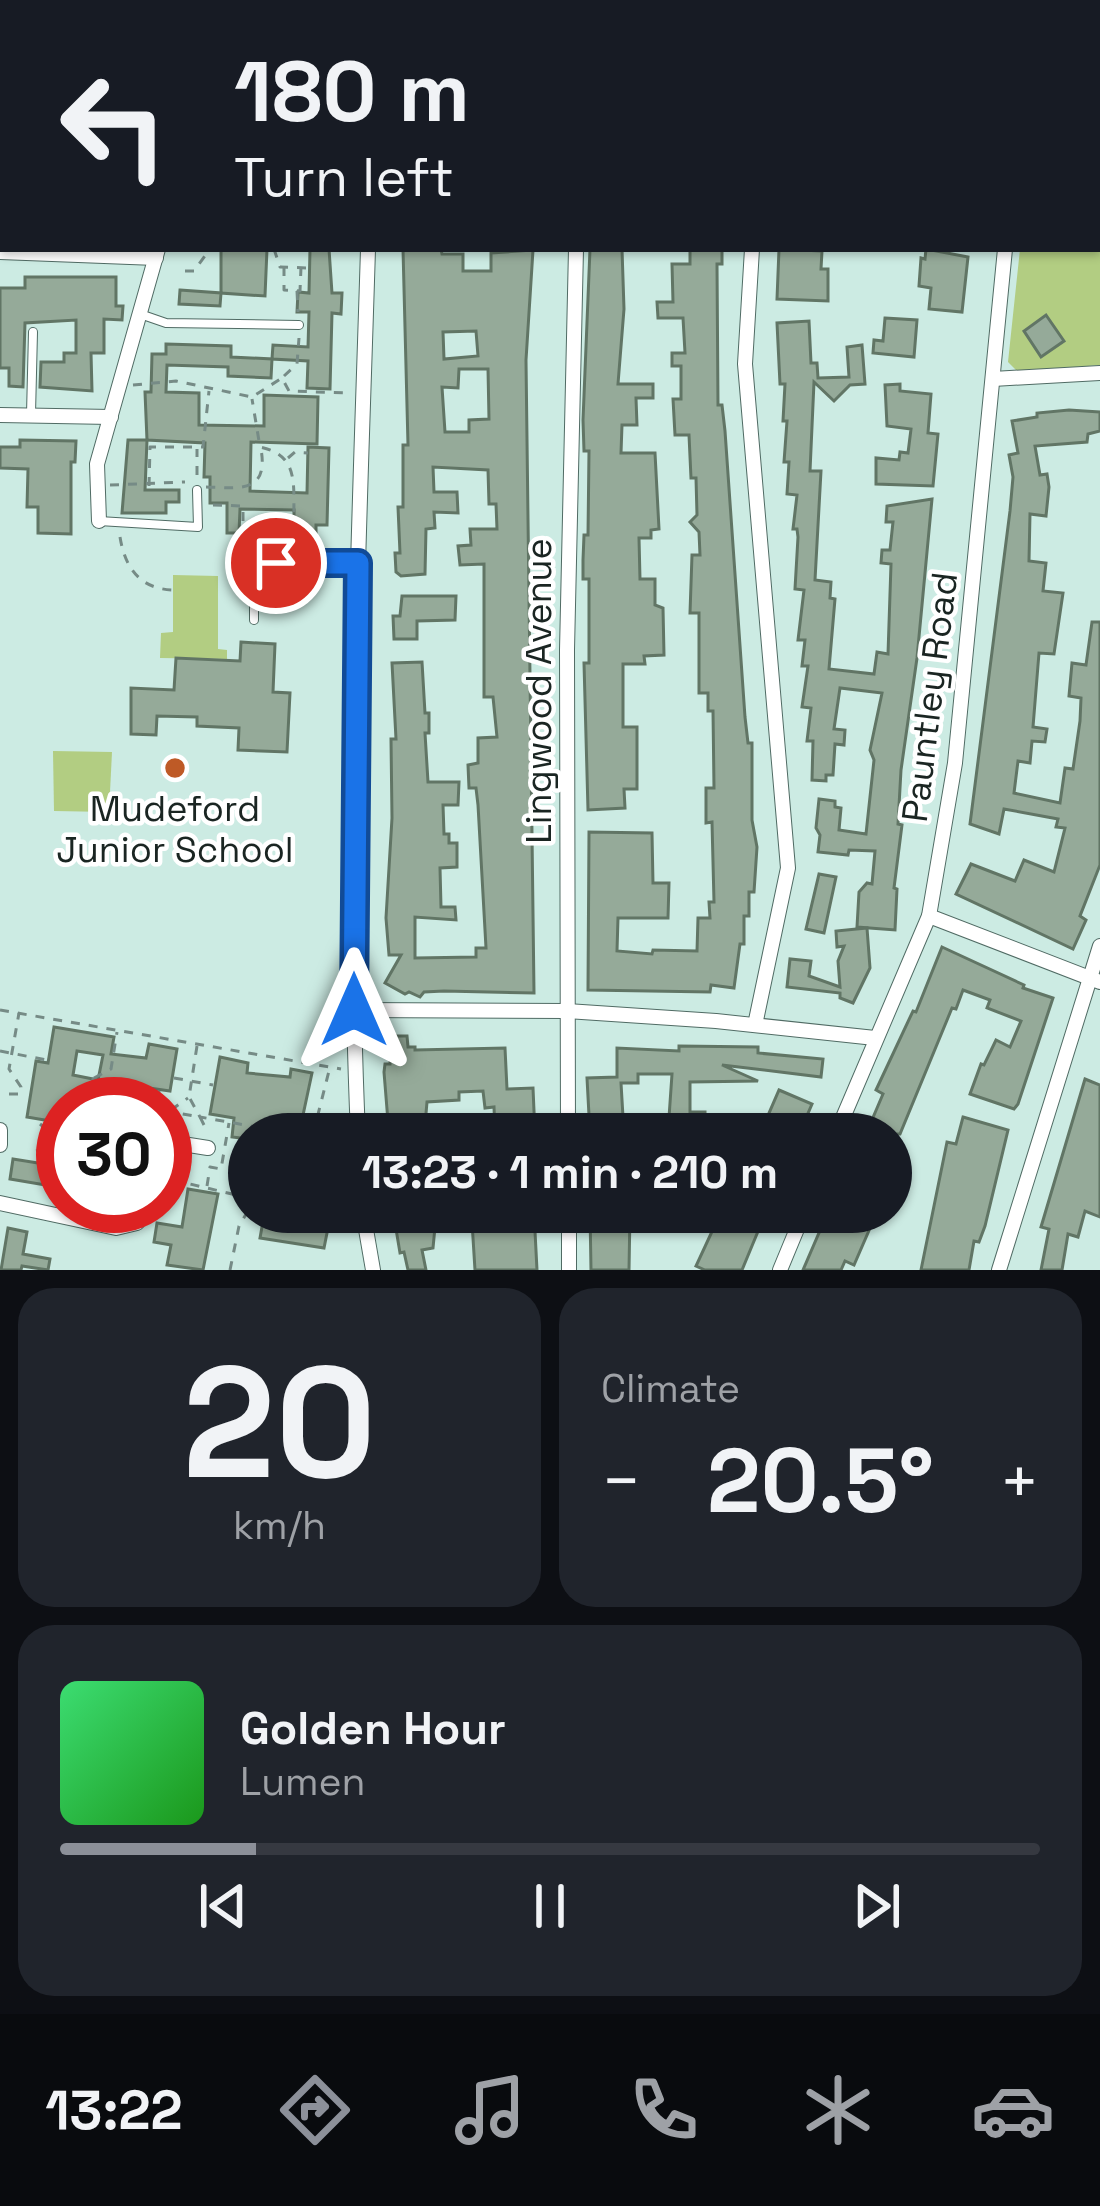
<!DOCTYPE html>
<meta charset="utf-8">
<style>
body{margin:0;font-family:"Space Grotesk",sans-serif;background:#20242c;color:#f1f3f6;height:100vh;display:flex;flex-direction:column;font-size:45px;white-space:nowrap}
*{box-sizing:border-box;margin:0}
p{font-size:39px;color:#9ea1a6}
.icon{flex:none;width:66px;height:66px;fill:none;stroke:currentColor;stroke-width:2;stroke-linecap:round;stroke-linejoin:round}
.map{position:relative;height:1270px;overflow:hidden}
.panel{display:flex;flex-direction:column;gap:18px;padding:18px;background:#0d0f14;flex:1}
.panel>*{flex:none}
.guide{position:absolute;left:0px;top:0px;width:1101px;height:252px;box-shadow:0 3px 9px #0004;background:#171b24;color:#f1f3f6;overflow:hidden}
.speed{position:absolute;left:36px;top:1077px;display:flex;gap:24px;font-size:60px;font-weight:700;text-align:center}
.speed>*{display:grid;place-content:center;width:156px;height:156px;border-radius:50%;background:#171b24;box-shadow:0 3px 9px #0004;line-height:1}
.speed .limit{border:18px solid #d22;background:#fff;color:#111}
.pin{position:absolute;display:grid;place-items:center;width:102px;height:102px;color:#fff;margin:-51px;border:6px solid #fff;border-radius:50%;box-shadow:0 3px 12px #0007}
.me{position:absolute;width:132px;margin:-66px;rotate:0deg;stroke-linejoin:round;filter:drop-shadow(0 0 9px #0008)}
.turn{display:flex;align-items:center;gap:42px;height:252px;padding:0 36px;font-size:54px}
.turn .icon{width:156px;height:156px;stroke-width:2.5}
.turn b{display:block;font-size:84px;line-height:102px}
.big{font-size:90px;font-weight:700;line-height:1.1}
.panel .widget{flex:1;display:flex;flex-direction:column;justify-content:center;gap:18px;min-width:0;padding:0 42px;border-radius:36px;background:#20242c}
.panel .dial{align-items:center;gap:0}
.dial b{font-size:156px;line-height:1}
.song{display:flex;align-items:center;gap:36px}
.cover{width:144px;height:144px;border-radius:18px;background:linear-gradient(135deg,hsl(140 70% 55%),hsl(120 70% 35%))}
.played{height:12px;border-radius:6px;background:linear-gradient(90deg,#8c9099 20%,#363941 20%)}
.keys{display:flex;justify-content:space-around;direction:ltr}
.heat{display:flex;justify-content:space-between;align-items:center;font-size:66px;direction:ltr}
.panel .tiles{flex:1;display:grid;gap:18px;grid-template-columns:1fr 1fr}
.widget:last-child{grid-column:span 2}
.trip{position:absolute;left:228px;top:1113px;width:684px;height:120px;border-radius:60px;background:#171b24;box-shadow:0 3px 9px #0004;font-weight:700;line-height:120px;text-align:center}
.menu{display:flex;height:192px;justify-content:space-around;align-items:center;background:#090b0e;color:#9ea1a6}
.menu .icon{width:84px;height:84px}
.menu .on{color:#8c9099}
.menu b{font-size:54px;color:#f1f3f6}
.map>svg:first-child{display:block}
</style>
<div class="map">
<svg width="1100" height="1270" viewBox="0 0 1100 1270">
<rect width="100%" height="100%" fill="#ccebe3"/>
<g fill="#b2cd82">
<path d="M1045,0H1100V365L1018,372L1008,362L1020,249H1098V3H1045Z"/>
<path d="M173,575L218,576V649L227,650V659L160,658L161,633L173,632Z"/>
<path d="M53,751L112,752L109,812L54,811Z"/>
</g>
<g fill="#95aa99" stroke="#617565" stroke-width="3" fill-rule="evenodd">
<path d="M221,249H267L265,296L221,293Z"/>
<path d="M310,249H329L332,293H342L341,314L332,313L330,389L307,388L308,361L272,359L273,345L308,347L309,312H297L298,292L309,293Z"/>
<path d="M403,249H441L442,254H463V271H491V253L533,250L526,360L534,993L444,991L424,992L420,997L409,992L405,994L385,983L401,955H389L386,918L392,818L391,739H396L392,663L422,662L425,713H429V733H425L428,782H459L458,805H443L444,834H449V843H457V867L440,868L441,907H455L456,920L415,917V958L476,957V948H486L478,805L476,788H469L468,765L478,763V738L497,737L493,697H484V564L460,565L458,546L471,545L470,529H497L496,504H489L488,470L433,467L434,492H457L458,513L434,512L435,528L426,529L425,574L401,576L396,572L395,553H400L398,507H403V445H408ZM476,331L478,356L444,359L443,332ZM459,369H488L489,419L469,420V432H445L442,387L458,388Z"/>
<path d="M590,249H622L624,309L618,384H653V398H636L637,425H622L621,453H655L659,529L651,530V538H639L640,579H655V605L663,608L664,655L644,656L645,664H623V727H637V789H624L625,808L588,810L584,663H589V579H583V560L584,535H588L589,451H584L583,420Z"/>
<path d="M690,249H722V264H717L718,405H722L725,431L745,717L748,743H752V820L757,847L754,892H749V916H744V944H740L734,988L711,985L710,992L588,990L589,832L652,833L653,883H669L668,918H618L617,951L652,954L653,950L697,951L698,918H710L709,902H714L712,822L706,823V788H714L713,711H708V693H699V613H690L692,555H700L699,532L690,522L697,515L696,478H691L689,435H675L673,399H681V366H672V353H685L683,318H658L657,302H673L672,264H690Z"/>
<path d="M779,249L822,251L821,269H828V301L777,299Z"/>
<path d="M926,249L968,257L962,312L929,309L931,288L919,286L921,258L925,259Z"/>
<path d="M25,277H116V306H123L122,320L104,319V353H91L92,391L40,387L41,362H64V353H76V320L25,323L23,387L9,386V368H0V288H25Z"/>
<path d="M180,290L221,293L220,306L179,304Z"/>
<path d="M1046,315L1064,341L1041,357L1024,331Z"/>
<path d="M885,318L917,320L914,357L873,353L874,340L883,341Z"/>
<path d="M809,321L811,363H817L818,378L849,377L847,347L862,345L865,384L850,385L834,401L814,382L810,471H821L815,580L831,582L830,598L835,599L829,669L874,674L877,652L888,654L891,564L881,563L882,550H890L893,522H886L887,506L932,499L917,658L901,770L898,824L902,825L894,888L897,889L895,930L857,927L859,892L867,883L872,884L875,851L849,850L848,855L818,852L820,835L816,828L819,799L835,801V807L841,808L839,830L866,834L874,760L870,750L882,693L840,688L834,729L845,730L844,745L835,744L833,775H826V781L812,780L813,741H807L811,708L802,707L808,666H802L805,640H798L804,590L795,589L798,537L797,529H793L797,495L787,494L789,462H784L787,421H783L785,384H780L777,323Z"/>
<path d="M166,344L231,346V357L272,359L271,378L228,376V367L167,365L166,392L199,393V425L264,426V395L318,397L317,444L251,442L250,491L307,493L308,447L329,448L327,525H316V534H294V510L240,509L239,533H227V503H210V477H204L205,443L147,440L145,392H151L152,354H166Z"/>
<path d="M900,384V391L931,394L928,433L938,434L933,486L876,484V458L899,460L900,452L908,453L911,429L887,426L885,385Z"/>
<path d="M1069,410L1100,412V431L1088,434L1087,442L1035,446L1040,475L1047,474L1049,487L1046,516L1030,514L1029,561L1046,563L1043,591L1063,593L1054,654L1039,653L1033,727L1047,729L1045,742L1032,741L1030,763L1018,761L1014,793L1060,803L1065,768L1073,769L1080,721L1081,698L1069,696L1072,663L1086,665L1092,622H1100V865L1080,916L1086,920L1073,949L956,894L971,864L1015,881L1024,860L1054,872L1065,828L1056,827L1058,819L1004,809L999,834L970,824L1010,511L1013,477L1009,455L1018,453L1012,421L1037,417V413Z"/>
<path d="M20,440L76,441L75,462H71V534L38,533V507H27L28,469L0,468V447H20Z"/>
<path d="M128,440H147L145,490H179V502H166V513H122Z"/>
<path d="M402,596H456L455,620L417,621V639H394L393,616H400Z"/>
<path d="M241,642L275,644L273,692L290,693L287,752L238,750L239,728L197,726V717L157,716L156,735L131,734V688L174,690L176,658L240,661Z"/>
<path d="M819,874L836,877L824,933L806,929Z"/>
<path d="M867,928L870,968L853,1003L840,998V993L787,987L790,959L811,961L809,976L840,987L838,961L844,946L837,947L836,931Z"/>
<path d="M942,947L1024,985L1023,988L1053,998L1018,1104L1014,1109L970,1094L981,1064L984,1065L996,1040L1010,1047L1021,1021L987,1008L990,1000L963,990L956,1009L952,1008L900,1134H866L883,1094L876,1090L913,1011L916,1012Z"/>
<path d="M54,1027L114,1037L111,1054L146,1058L149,1044L177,1049L170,1091L128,1085L123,1104H63L62,1123L27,1117L36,1061L48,1063ZM77,1051L103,1055L98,1080L73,1075Z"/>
<path d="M392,1036H407L408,1047H415V1050L505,1048L507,1089L533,1088L535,1134H495L494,1107L485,1108L483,1091L459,1092V1100L427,1102L425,1125H418V1133L389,1134L384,1072L385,1064H390Z"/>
<path d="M679,1046L758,1047V1053L823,1059L821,1077L722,1065L758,1081L690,1082V1112H705V1131L692,1132H668L672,1074H638V1083H621L624,1134H590L587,1078L617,1077V1048L679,1051Z"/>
<path d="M220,1057L248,1063L247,1073L290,1077L291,1069L312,1073L300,1129L278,1125L276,1134H249V1139L232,1137L234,1118L210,1114Z"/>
<path d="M1085,1079L1100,1085V1217L1085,1211L1078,1237L1068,1234L1062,1270H1041L1049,1229L1041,1227Z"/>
<path d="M779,1090L812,1104L799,1134H760Z"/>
<path d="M963,1117L1008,1130L985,1226L979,1242L974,1241L969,1270H921L947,1142L956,1144Z"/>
<path d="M243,1143L249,1144V1190L234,1187Z"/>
<path d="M13,1159L63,1167V1188L10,1179Z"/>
<path d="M188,1189L218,1194L203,1270L167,1265L171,1245L154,1242L157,1223L182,1227Z"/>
<path d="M390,1212H481V1219L435,1227L433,1248L422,1250L426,1270H408L404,1252L400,1253L396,1229H391Z"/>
<path d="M494,1212H534L537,1270H475L472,1222L494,1221Z"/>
<path d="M590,1212H630L629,1270H591Z"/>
<path d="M721,1212H766L742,1270H705L696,1266Z"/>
<path d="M828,1212H877L854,1265L845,1261L841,1270H803Z"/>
<path d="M264,1216L328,1228L324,1248L260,1238Z"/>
<path d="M8,1228L27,1232L23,1254L50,1259L48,1270L22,1266L21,1270H1Z"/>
</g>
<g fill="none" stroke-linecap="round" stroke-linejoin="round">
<g stroke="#506b64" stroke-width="10">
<g id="service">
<path d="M533,0V3"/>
<path d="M140,314L166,323L299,325"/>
<path d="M31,414L33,332"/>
<path d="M99,521L198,527L197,490"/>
<path d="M315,583L316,562"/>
<path d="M254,620V577L260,568L276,563H358"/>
</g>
</g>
<g stroke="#506b64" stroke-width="16">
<g id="minor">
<path d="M205,3V0"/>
<path d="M376,3V0"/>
<path d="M1029,3L1030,0"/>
<path d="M752,249L745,364L788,868L755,1025"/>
<path d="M0,252L156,258"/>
<path d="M993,379L1100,373"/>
<path d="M0,415L111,417"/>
<path d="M99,521L97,464L158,249"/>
<path d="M929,916L1100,982"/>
<path d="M354,1010L567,1011L716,1021L875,1038"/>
<path d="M0,1130V1145"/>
<path d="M358,1134C345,839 359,543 368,249"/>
<path d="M568,1134L567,650L576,249"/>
<path d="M836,1134L929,916L955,763L1005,249"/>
<path d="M165,1166L170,1142L208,1148"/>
<path d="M0,1203L116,1228L137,1223L150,1206"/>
<path d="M363,1212L373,1270"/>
<path d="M569,1212V1270"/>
<path d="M780,1270L804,1212"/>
<path d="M999,1270L1100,946"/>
</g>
</g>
<g stroke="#768b86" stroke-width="3" stroke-dasharray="9 9" stroke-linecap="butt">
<path d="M0,78H3"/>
<path d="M1098,100H1100"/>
<path d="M0,151H3"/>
<path d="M274,249L280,267L309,268"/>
<path d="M284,267V290L300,291L301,267"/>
<path d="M185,271H194L210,249"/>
<path d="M297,291L298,312"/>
<path d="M284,376L297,364L299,338"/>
<path d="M133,385L176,381L252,397L282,378L289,391L348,393"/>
<path d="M288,458L295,452L308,453"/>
<path d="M197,475V449"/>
<path d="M110,485L185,482"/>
<path d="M149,486L150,447H203L209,391"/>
<path d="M206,487C238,488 269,494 261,449"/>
<path d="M213,505L243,506V524L288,525L294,519C293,486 300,455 260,447L252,399"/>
<path d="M120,537C125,568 140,589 173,590"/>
<path d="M0,1010L341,1069"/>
<path d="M197,1046L189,1097L200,1117L296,1134"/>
<path d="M0,1051L52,1061"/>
<path d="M94,1078L111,1069L117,1032"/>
<path d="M174,1078L213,1085"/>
<path d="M9,1094H20L21,1087L9,1069L19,1013"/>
<path d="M89,1104L93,1079L159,1092L160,1104"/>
<path d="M171,1110L188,1098"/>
<path d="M165,1111L200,1117L204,1125"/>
<path d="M40,1124L63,1143"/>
<path d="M313,1134L330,1067"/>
<path d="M36,1151L63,1146"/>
<path d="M173,1180L249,1198"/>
<path d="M207,1186L210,1167L221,1169L229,1123"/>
<path d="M230,1270L239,1226L249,1209"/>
</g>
<use href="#service" stroke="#fff" stroke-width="8"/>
<use href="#minor" stroke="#fff" stroke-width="14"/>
</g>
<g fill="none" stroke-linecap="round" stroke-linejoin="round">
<g stroke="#114b97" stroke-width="30">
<path id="route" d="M276,563H358L354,1010"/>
</g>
<use href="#route" stroke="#1a73e8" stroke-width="21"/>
</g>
<circle fill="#be5a26" stroke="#fff" stroke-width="4.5" cx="175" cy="768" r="12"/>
<g text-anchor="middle" stroke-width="9" stroke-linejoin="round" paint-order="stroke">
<g font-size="36" fill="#1a2522" stroke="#fff">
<text transform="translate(538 691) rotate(-90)" y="13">Lingwood Avenue</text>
<text transform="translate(929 697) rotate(-83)" y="13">Pauntley Road</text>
</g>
<g font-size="36" fill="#1a2522" stroke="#fff">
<text x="175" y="821">Mudeford<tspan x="175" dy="41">Junior School</tspan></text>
</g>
</g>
</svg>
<div class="speed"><div class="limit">30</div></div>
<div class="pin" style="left:276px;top:563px;background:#d93025"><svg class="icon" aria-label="arrive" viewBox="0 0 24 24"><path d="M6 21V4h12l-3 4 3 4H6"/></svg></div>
<svg class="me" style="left:354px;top:1010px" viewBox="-20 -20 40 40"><path d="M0-17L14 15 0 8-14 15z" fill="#1a73e8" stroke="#fff" stroke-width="4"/></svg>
<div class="trip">13:23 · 1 min · 210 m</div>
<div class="guide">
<div class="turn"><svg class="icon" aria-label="left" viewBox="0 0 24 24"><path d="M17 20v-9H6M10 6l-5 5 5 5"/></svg><div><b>180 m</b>Turn left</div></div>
</div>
</div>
<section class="panel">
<div class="tiles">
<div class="widget dial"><b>20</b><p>km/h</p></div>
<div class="widget"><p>Climate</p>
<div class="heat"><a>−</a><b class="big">20.5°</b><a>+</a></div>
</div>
<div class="widget">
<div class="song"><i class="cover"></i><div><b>Golden Hour</b><p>Lumen</p></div></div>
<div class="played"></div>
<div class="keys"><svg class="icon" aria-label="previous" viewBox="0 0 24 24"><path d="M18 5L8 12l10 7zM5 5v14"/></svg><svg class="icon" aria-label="pause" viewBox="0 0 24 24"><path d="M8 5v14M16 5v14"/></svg><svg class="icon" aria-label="next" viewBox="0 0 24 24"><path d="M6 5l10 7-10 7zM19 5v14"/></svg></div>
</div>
</div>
</section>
<nav class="menu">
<b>13:22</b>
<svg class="icon on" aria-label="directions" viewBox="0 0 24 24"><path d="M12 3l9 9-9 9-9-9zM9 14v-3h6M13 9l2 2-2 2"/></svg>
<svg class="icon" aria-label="music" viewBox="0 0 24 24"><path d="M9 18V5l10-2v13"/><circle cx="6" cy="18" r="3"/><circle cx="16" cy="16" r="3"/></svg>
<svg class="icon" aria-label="phone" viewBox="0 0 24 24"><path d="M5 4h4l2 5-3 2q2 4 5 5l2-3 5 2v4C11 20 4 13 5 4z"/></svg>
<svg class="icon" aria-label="climate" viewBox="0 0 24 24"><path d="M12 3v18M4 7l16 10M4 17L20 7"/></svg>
<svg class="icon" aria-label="car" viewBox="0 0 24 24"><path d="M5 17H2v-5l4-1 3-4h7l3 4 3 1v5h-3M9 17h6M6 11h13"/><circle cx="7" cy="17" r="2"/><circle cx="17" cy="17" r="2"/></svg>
</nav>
